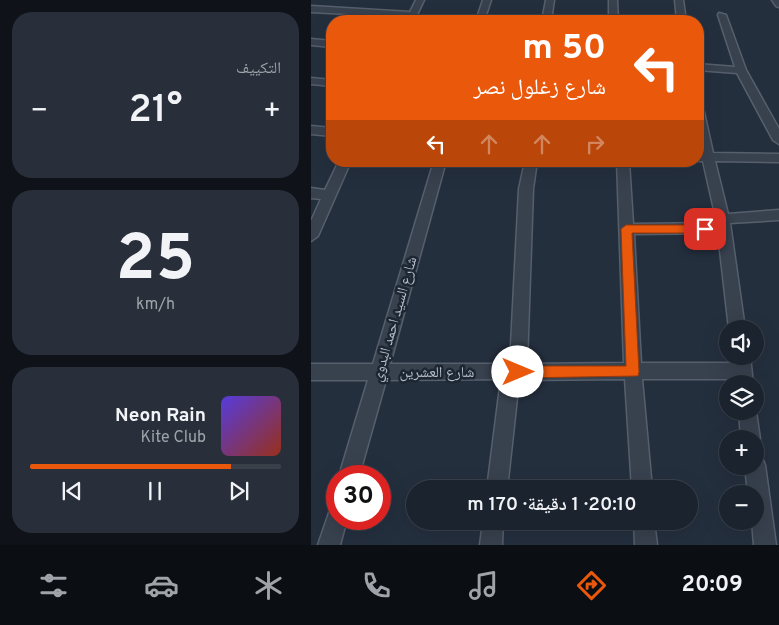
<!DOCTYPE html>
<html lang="ar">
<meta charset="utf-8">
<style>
body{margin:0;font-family:Overpass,"Noto Naskh Arabic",sans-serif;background:#282f3a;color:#f1f3f6;direction:rtl;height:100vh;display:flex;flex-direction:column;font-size:19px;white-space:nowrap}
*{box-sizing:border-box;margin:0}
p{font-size:16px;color:#a0a4aa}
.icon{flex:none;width:28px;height:28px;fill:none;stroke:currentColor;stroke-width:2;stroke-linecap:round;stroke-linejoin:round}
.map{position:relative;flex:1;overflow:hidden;direction:ltr}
.drawer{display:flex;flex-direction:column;gap:12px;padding:12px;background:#0f1319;width:311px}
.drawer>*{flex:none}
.hud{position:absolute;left:15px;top:15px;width:378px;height:152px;border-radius:20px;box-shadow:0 5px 20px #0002,0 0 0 1px #39404a;direction:rtl;background:#ea580c;color:#fff;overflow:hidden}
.buttons{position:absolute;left:408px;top:320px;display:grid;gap:10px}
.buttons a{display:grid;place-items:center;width:45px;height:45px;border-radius:50%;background:#1b232e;box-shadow:0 5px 20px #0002,0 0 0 1px #39404a;font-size:25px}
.speed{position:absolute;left:15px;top:465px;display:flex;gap:10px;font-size:25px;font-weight:700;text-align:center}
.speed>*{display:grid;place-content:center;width:65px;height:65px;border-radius:50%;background:#1b232e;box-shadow:0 5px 20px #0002,0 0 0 1px #39404a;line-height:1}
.speed .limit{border:8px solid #d22;background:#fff;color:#111}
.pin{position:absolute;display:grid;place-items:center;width:42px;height:42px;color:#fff;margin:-21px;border-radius:10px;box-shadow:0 2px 8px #0006}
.me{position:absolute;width:55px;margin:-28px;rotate:90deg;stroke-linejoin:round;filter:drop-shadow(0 0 4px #0008)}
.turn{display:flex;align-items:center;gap:18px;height:105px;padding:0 15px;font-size:22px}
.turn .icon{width:65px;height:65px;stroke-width:2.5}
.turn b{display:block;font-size:35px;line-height:42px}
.lanes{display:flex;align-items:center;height:48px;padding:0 15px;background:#0003;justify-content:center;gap:25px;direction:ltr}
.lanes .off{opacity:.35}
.big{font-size:38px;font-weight:600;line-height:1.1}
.drawer .tile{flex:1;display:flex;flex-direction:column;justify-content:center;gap:8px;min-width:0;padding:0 18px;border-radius:20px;background:#282f3a}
.drawer .dial{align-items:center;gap:0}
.dial b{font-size:65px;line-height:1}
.song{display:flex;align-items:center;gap:15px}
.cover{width:60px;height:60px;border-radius:8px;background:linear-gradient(135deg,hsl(250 70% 55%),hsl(10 70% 35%))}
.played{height:5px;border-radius:2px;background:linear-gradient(90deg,#ea580c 80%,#39404a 80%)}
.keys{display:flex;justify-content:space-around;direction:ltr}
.heat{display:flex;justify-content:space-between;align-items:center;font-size:28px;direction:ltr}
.trip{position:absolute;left:95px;top:480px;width:292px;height:50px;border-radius:25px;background:#1b232e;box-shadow:0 5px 20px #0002,0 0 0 1px #39404a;font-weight:600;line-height:50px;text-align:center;direction:rtl}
.tab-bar{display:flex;height:80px;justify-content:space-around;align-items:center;background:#0b0e12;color:#a0a4aa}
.tab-bar .icon{width:35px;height:35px}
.tab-bar .on{color:#ea580c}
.tab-bar b{font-size:22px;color:#f1f3f6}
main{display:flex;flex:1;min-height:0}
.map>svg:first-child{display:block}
</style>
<main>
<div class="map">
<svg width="468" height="545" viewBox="0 0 468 545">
<rect width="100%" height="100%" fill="#242f3e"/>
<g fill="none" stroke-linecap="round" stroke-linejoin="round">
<g stroke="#565f6c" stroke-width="3">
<g id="street">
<path d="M105,0H113L103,21H95L96,17L0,12V6L99,12Z"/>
<path d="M172,0H180L173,21H165Z"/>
<path d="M235,0H243L240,21H231Z"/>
<path d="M298,0H306L307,21H298Z"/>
<path d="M364,0H372L375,21H366Z"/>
<path d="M461,0H468V7L465,6Z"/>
<path d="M408,13L415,15L435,70L468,129V144L462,140L426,73L386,70V64L424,67L407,15Z"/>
<path d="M0,39L21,41V47L0,45Z"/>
<path d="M0,78L21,80V86L0,84Z"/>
<path d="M386,100L391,103L402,153L468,154V162L404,161L417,214L468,210V220L419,223L434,329H418L407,233L323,234L330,363H422V356H439L442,384H424V379H331L341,489H321L314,379L208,380L196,489H176L190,379L75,380L48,476H28L57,380H0V364H62L123,161H135L79,364H199L208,189L214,161H226L222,189L216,364L313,363L306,161H318L322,224L406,223L392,161H386V153H390L386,133Z"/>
<path d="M0,126L21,128V136L0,134Z"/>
<path d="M28,161H40L7,236L0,241V221L10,199L0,198V188L14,190Z"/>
<path d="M444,405L449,439L444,447V439H430L428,411H444Z"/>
<path d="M444,455L451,458L454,465L465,545H443L441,521H444V494H437L434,466H444Z"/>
<path d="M26,507V519H36L29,545H7L19,510Z"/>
<path d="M172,521H192L191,545H169Z"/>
<path d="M323,521H343L346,545H324Z"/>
</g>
</g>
<use href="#street" fill="#38414e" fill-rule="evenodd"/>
</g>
<path fill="#ea580c" stroke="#983908" d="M315,225H394L399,229L394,233H321L328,372L327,376L207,378L202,376L201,372L202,368L207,366H315L310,229Z"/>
<g text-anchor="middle" stroke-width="5" stroke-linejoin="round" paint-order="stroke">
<g font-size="15" fill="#b4bcc9" stroke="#1d2633">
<text transform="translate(83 319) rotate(-74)" y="5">شارع السيد احمد البدوي</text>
<text x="126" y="377">شارع العشرين</text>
</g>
</g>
</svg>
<div class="buttons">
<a><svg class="icon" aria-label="sound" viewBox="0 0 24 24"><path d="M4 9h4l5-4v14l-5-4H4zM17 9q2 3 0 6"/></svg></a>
<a><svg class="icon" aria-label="layers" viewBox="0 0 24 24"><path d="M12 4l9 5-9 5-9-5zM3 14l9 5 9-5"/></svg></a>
<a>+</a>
<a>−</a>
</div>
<div class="speed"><div class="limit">30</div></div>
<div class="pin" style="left:394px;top:229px;background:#d93025"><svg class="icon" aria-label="arrive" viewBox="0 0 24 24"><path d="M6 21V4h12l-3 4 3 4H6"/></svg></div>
<svg class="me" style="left:207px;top:372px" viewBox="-20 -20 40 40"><circle r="19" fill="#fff"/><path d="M0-13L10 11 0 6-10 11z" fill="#ea580c"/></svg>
<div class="trip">20:10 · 1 دقيقة · 170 m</div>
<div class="hud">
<div class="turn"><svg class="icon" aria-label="left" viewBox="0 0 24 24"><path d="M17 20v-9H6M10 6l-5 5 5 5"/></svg><div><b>50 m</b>شارع زغلول نصر</div></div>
<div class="lanes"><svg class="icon" aria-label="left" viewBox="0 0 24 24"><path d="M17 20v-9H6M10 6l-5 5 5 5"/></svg><svg class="icon off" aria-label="ahead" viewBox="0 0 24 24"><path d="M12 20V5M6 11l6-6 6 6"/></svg><svg class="icon off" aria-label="ahead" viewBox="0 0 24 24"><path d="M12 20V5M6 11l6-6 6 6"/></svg><svg class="icon off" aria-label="right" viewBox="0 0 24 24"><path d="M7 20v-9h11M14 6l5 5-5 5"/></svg></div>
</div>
</div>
<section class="drawer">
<div class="tile"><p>التكييف</p>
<div class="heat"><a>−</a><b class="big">21°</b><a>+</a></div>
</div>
<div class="tile dial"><b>25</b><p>km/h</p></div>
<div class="tile">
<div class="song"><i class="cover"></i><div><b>Neon Rain</b><p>Kite Club</p></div></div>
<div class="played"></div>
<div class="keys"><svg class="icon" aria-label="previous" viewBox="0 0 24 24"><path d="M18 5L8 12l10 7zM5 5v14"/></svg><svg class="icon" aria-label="pause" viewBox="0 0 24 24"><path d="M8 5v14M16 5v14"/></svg><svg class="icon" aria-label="next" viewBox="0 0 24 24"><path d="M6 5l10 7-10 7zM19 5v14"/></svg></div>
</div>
</section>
</main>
<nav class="tab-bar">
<b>20:09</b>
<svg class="icon on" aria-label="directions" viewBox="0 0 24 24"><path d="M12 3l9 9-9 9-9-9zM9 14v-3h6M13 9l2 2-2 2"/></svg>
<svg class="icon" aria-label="music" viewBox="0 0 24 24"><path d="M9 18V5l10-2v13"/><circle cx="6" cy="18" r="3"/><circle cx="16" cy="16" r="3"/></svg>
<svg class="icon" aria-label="phone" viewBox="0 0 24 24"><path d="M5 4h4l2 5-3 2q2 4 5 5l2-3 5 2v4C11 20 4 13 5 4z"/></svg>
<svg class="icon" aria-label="climate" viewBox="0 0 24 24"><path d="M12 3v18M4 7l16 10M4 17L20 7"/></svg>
<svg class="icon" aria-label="car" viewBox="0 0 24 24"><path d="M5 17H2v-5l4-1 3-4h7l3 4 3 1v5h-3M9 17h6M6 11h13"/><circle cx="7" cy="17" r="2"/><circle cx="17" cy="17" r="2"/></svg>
<svg class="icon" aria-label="filters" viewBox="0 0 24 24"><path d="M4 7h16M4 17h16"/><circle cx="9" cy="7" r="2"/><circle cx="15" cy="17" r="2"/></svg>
</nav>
